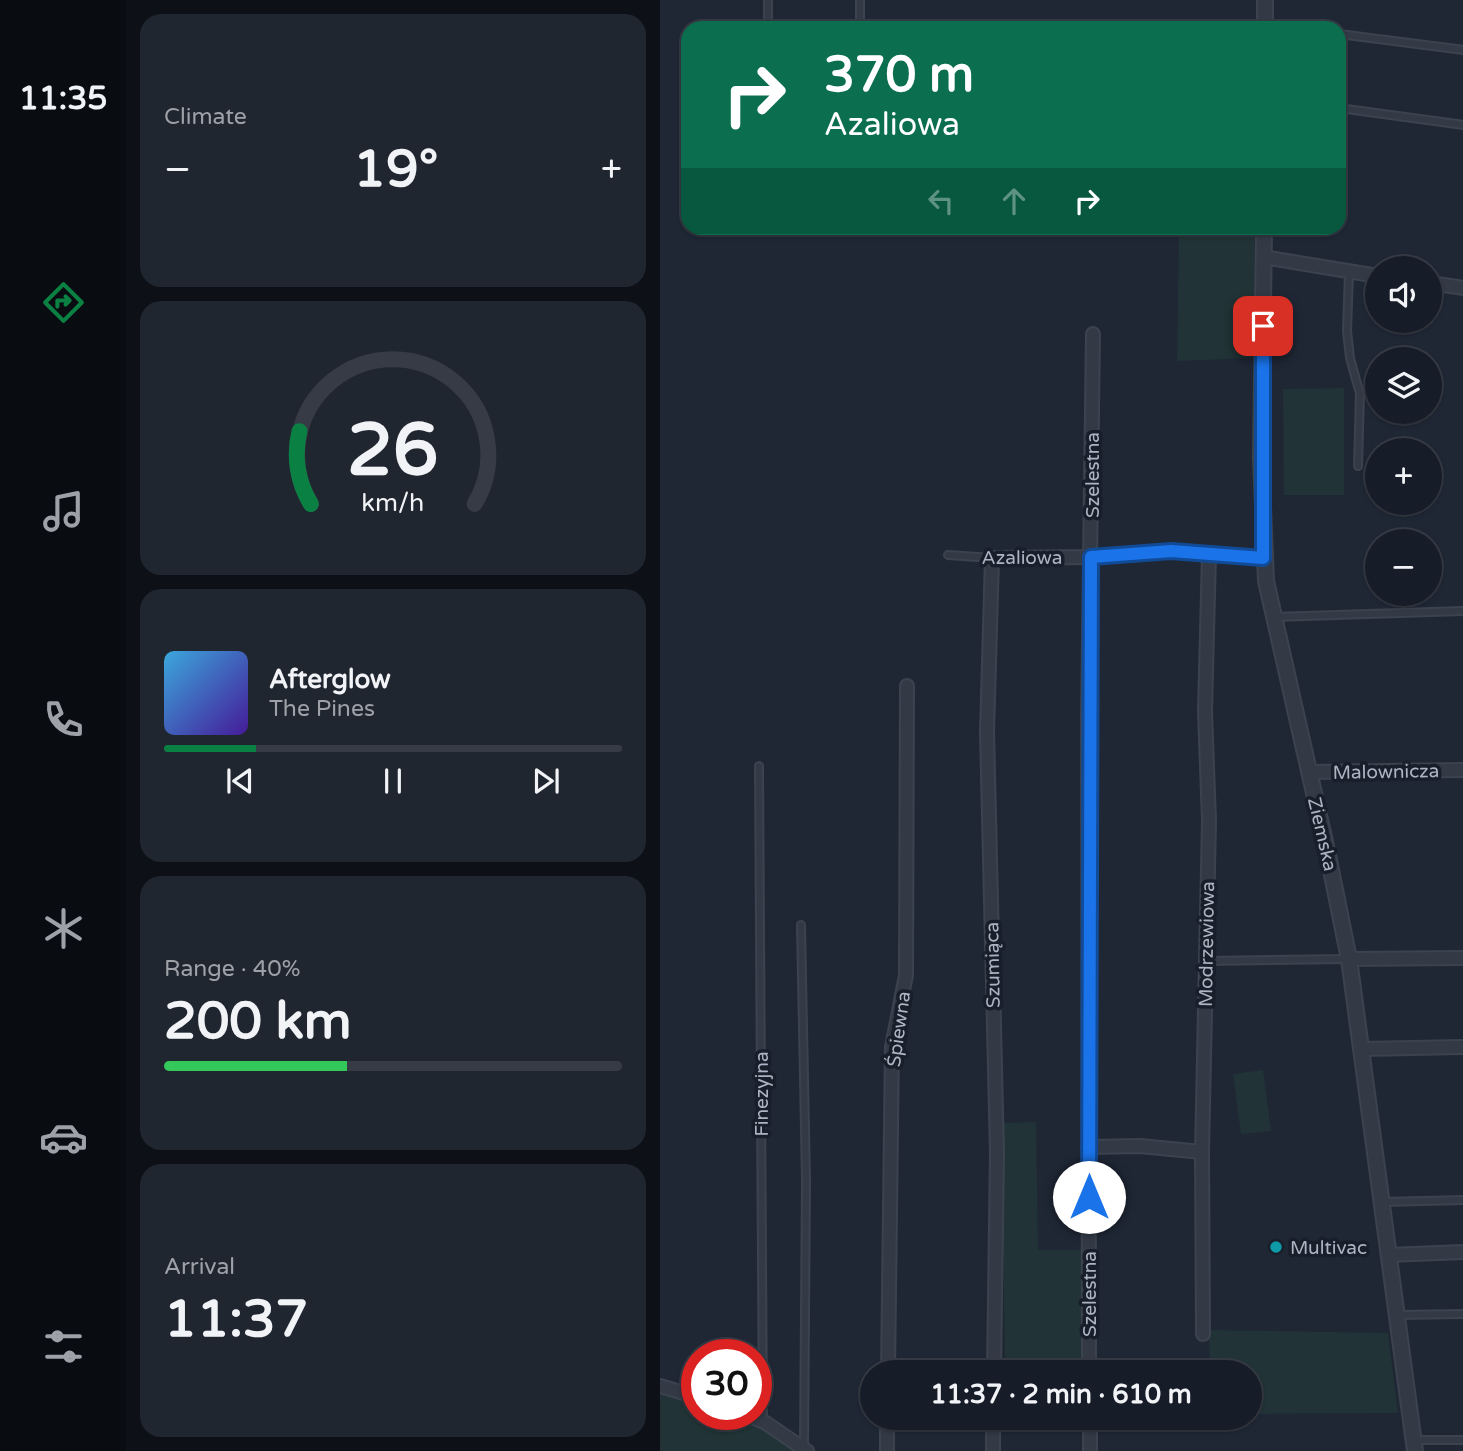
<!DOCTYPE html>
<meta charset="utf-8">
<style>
body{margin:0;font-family:"Varela Round",sans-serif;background:#202630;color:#f1f3f6;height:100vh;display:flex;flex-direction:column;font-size:26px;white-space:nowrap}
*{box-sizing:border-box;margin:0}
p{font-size:23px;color:#9ea2a8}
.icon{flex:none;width:38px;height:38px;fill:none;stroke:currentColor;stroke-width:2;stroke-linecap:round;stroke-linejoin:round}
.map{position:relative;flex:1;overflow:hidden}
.sheet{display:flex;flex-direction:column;gap:14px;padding:14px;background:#0d1016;width:534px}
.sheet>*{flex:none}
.banner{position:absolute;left:21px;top:21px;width:665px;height:214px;border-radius:21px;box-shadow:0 2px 5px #0004,0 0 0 2px #363b45;background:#0b6e4f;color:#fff;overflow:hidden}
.tools{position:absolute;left:705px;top:256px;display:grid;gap:14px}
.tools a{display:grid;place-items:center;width:77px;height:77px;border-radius:50%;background:#171d28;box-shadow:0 2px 5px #0004,0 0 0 2px #363b45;font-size:35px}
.speed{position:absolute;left:21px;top:1339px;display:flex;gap:14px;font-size:35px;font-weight:700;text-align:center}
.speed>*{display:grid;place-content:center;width:91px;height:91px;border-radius:50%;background:#171d28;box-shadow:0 2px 5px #0004,0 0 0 2px #363b45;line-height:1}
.speed .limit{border:10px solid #d22;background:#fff;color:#111}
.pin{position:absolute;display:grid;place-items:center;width:60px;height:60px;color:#fff;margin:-30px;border-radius:14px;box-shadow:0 4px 10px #0006}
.me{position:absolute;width:77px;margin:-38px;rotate:0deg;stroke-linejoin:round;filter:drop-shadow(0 0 5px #0008)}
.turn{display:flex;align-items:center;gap:24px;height:147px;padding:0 28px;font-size:32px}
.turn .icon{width:91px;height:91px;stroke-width:2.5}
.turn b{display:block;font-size:49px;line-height:60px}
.lanes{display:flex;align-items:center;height:66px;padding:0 28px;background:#0003;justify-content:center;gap:35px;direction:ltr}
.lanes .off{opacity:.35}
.big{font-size:52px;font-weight:700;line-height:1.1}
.sheet .widget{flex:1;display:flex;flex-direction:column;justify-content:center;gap:10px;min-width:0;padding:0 24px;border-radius:21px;background:#202630}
.sheet .dial{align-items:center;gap:0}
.dial svg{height:182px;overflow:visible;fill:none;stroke:#363b45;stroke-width:7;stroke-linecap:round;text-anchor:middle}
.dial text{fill:#f1f3f6;stroke:none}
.song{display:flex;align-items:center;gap:21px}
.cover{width:84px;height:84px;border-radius:10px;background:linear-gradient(135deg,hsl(200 70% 55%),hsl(260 70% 35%))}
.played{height:7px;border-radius:4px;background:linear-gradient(90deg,#0b8043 20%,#363b45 20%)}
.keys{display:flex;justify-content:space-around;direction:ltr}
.heat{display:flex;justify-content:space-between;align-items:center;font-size:38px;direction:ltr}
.charge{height:10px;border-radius:5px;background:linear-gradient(90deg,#34c759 40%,#363b45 0)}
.trip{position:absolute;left:200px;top:1360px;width:402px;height:70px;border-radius:35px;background:#171d28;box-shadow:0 2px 5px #0004,0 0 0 2px #363b45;font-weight:700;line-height:70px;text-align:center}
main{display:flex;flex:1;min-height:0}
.tabs{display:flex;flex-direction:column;width:126px;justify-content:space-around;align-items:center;background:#090c10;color:#9ea2a8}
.tabs .icon{width:49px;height:49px}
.tabs .selected{color:#0b8043}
.tabs b{font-size:32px;color:#f1f3f6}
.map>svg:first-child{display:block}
</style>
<main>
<nav class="tabs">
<b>11:35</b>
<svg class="icon selected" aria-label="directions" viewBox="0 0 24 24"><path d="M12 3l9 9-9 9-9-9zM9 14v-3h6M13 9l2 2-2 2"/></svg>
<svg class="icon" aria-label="music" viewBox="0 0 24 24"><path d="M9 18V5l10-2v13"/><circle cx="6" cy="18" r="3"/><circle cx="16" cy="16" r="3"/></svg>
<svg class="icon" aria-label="phone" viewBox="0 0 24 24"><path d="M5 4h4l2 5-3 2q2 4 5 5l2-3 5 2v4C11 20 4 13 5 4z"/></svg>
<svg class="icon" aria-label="climate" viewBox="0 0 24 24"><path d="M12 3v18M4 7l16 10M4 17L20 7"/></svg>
<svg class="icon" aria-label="car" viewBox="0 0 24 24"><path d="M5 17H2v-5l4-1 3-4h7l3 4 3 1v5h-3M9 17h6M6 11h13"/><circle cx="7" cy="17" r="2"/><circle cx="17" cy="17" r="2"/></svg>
<svg class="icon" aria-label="filters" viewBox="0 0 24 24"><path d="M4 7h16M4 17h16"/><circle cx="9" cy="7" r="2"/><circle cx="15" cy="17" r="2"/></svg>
</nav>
<section class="sheet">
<div class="widget"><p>Climate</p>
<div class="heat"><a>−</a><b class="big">19°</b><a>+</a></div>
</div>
<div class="widget dial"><svg viewBox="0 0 100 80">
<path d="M14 69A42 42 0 1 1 86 69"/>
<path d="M14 69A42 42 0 0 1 9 37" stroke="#0b8043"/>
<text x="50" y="56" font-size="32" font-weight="700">26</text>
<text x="50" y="72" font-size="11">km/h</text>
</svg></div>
<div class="widget">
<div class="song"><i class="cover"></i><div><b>Afterglow</b><p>The Pines</p></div></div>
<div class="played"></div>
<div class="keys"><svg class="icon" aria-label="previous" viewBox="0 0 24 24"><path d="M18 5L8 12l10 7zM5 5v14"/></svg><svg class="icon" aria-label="pause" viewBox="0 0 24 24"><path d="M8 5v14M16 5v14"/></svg><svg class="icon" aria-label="next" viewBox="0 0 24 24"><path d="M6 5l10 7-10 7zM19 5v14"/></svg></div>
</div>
<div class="widget"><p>Range · 40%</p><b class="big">200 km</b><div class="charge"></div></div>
<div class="widget"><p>Arrival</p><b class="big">11:37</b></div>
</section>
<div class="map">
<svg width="804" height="1451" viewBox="0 0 804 1451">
<rect width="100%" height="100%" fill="#1f2735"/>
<g fill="#213336">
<path d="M519,228H594V358L517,361Z"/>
<path d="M684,388V495H624L623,389Z"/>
<path d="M603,1070L611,1131L581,1134L573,1074Z"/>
<path d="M376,1122L378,1250H421L422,1372H345L342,1123Z"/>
<path d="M549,1330L728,1333L738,1413L590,1414V1372H550Z"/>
<path d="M0,1391L37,1400V1414C87,1414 98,1423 139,1451H0Z"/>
</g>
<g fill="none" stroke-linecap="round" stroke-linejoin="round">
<g stroke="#3c434f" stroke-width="10">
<g id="service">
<path d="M607,25L633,28"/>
<path d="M108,28V0"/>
<path d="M200,28V0"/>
<path d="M679,34L804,50"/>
<path d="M679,108L804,125"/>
<path d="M689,273L687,331L690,358L700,394L698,466"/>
<path d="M288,555L332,558"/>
<path d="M613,617L804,611"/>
<path d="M99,766L103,1422"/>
<path d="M141,925L146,1180L144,1448"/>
<path d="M546,961L688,959"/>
<path d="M723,1202L804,1200"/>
<path d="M739,1315L804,1314"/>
<path d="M754,1440H804"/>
</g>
</g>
<g stroke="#3c434f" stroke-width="16">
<g id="minor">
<path d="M603,257L718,276"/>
<path d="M770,283L804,288"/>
<path d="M649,772L804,770"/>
<path d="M689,959L804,958"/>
<path d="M701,1049L804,1047"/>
<path d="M428,1147L480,1146L542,1152"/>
<path d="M728,1255L804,1252"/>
<path d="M543,1334L542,1152L549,821L545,711L549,554"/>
<path d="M228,1372L232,1047L246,975L247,686"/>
<path d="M334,1372L337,1153L327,732L332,558L431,557L511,551L603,558"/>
<path d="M429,1372L428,716L433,334"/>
<path d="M0,1386L37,1397"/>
<path d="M85,1414L106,1423L147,1451"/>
<path d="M430,1418V1451"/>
<path d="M227,1451V1418"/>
<path d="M333,1451V1418"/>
</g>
</g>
<g stroke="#3c434f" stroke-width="18">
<g id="tertiary">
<path d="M605,28V0"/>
<path d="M604,228L601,457L606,581L668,855L689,959L755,1451"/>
</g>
</g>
<use href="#service" stroke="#333a46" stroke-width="6"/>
<use href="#minor" stroke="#333a46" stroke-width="12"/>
<use href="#tertiary" stroke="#333a46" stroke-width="14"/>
</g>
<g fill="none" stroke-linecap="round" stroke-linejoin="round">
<g stroke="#114b97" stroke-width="18">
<path id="route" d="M429,1197L431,557L511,551L603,558V326"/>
</g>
<use href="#route" stroke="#1a73e8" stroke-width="12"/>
</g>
<circle fill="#0f9aa8" stroke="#181f2a" stroke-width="2.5" cx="616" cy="1247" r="7"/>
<g text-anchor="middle" stroke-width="7" stroke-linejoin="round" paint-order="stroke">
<g font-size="19" fill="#acb4c3" stroke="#181f2a">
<text transform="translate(432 475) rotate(-90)" y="7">Szelestna</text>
<text x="362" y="564">Azaliowa</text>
<text transform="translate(726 771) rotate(-1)" y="7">Malownicza</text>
<text transform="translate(663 834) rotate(77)" y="7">Ziemska</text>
<text transform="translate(546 944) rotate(-89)" y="7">Modrzewiowa</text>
<text transform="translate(332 965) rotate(-91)" y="7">Szumiąca</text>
<text transform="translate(238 1029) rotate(-82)" y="7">Śpiewna</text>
<text transform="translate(101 1094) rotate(-90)" y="7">Finezyjna</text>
<text transform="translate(429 1294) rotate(-90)" y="7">Szelestna</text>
</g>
<g font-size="19" fill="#acb4c3" stroke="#181f2a" text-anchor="start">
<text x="630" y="1254">Multivac</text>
</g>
</g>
</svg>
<div class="tools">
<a><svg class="icon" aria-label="sound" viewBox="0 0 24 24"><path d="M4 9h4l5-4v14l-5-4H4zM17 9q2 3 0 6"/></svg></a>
<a><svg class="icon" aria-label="layers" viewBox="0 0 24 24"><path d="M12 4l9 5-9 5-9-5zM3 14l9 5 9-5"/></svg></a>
<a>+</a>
<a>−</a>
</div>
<div class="speed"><div class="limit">30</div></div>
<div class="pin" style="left:603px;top:326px;background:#d93025"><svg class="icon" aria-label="arrive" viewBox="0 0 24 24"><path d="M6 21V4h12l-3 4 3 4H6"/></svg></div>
<svg class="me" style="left:429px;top:1197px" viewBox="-20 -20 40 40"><circle r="19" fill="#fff"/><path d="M0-13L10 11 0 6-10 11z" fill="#1a73e8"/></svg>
<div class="trip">11:37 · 2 min · 610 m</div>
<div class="banner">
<div class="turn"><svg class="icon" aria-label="right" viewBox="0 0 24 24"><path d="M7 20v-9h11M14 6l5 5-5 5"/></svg><div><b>370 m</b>Azaliowa</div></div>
<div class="lanes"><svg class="icon off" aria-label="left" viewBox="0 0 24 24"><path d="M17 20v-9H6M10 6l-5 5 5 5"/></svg><svg class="icon off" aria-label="ahead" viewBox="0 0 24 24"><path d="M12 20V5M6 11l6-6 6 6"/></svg><svg class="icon" aria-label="right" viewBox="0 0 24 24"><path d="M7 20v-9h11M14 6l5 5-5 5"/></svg></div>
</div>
</div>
</main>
